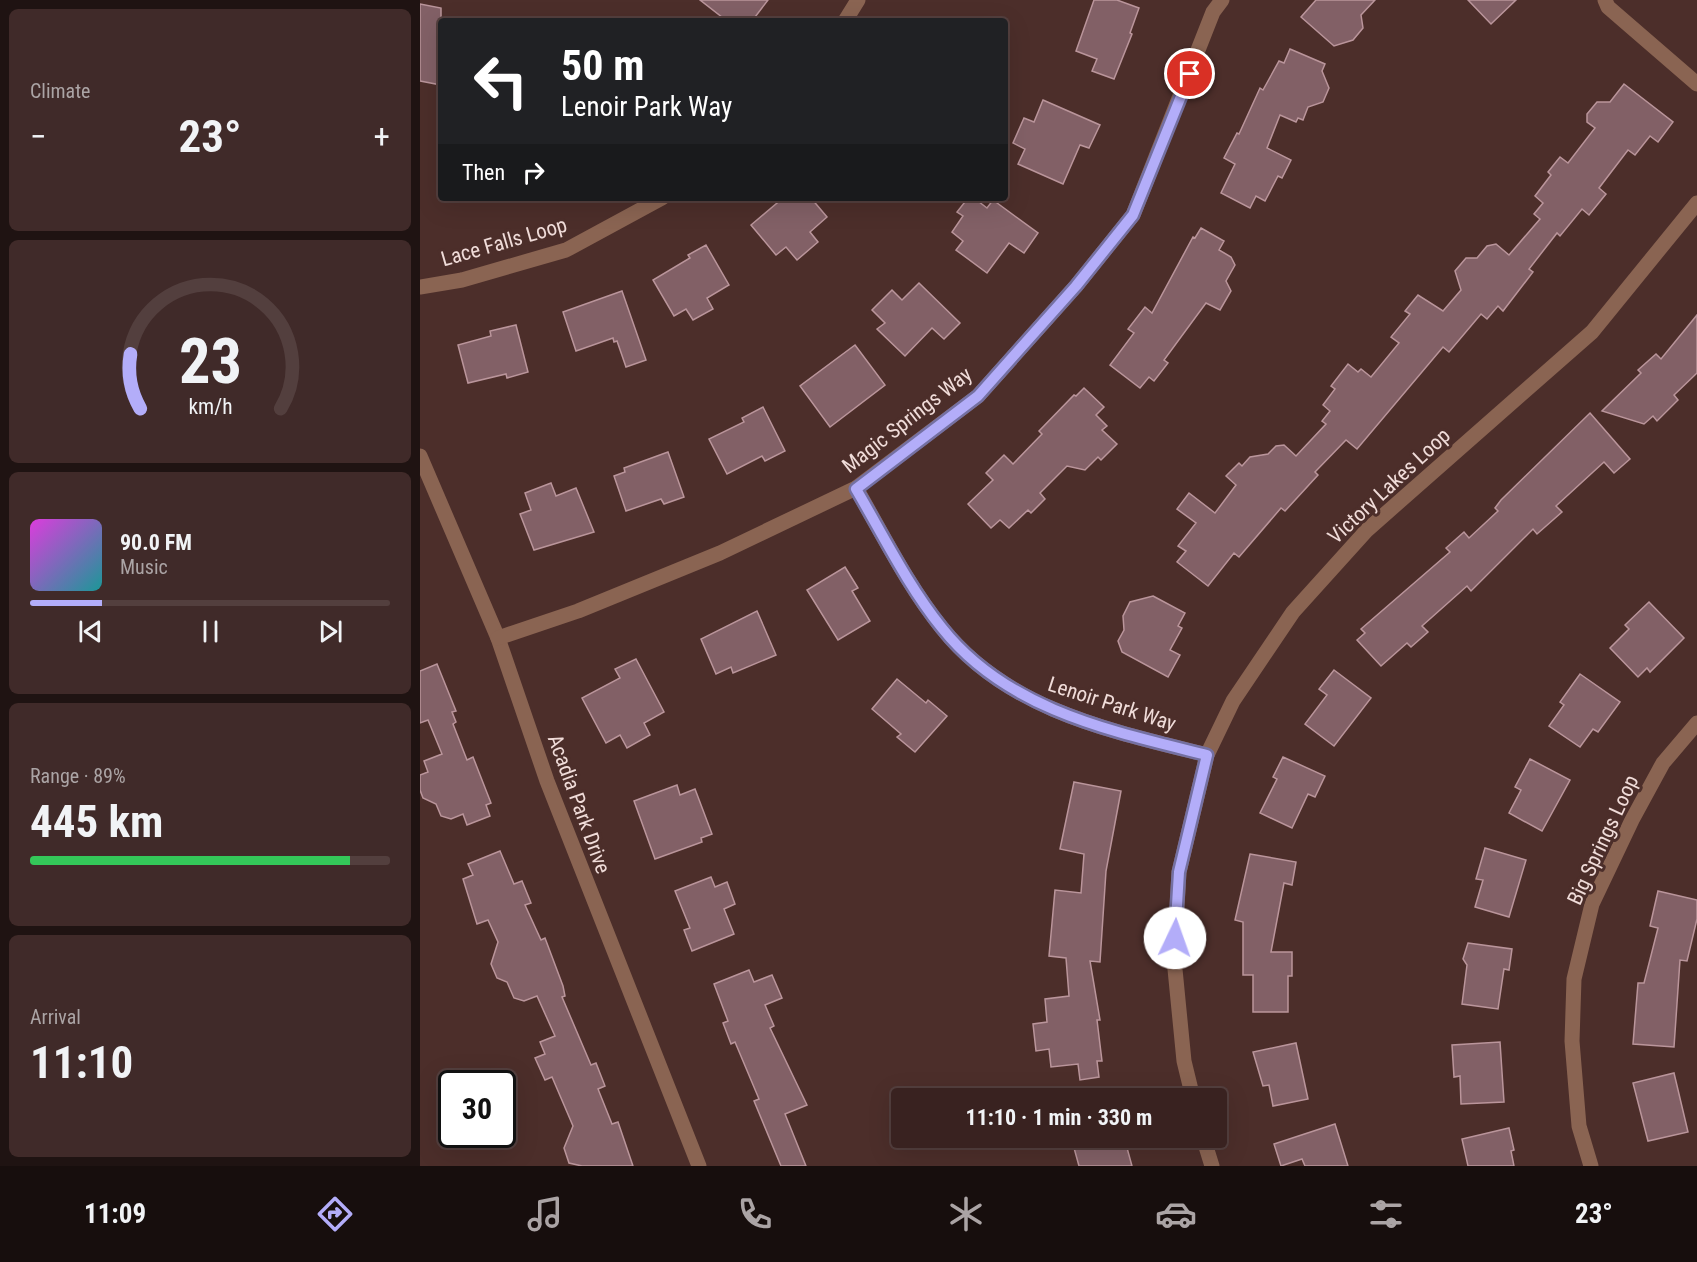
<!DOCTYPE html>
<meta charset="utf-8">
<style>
body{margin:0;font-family:"Roboto Condensed",sans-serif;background:#402a29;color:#f1f3f6;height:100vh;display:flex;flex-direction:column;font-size:22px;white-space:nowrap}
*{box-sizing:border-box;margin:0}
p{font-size:20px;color:#aba4a5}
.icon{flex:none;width:33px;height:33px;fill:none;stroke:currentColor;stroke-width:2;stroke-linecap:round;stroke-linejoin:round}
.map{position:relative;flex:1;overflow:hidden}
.sheet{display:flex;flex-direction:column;gap:9px;padding:9px;background:#1f1312;width:420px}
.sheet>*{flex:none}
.banner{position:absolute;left:18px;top:18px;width:570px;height:183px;border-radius:6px;box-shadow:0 6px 24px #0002,0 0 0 2px #533f3e;background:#202124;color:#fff;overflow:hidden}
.speed{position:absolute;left:18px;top:1070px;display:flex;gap:12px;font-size:30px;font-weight:700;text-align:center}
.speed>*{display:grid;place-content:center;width:78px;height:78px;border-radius:50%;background:#392220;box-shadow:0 6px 24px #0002,0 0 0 2px #533f3e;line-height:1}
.speed .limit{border:3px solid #111;border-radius:9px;background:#fff;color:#111}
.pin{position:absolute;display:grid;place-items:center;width:51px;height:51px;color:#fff;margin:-26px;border:3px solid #fff;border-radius:50%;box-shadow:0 2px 6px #0007}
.me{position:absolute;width:66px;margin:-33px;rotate:3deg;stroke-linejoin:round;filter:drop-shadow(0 0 4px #0008)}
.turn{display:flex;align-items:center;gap:21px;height:126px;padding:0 24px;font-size:27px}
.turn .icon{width:78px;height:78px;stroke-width:2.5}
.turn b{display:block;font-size:42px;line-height:51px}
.then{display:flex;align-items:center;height:57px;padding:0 24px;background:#0003;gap:12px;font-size:22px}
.big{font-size:45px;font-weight:700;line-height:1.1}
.sheet .card{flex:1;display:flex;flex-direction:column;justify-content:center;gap:9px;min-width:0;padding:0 21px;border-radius:9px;background:#402a29}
.sheet .dial{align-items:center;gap:0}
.dial svg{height:156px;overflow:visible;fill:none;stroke:#533f3e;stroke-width:7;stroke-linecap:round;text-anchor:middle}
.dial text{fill:#f1f3f6;stroke:none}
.song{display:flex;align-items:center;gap:18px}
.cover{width:72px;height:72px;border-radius:9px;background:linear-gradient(135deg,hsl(300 70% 55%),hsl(180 70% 35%))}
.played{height:6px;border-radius:3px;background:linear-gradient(90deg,#b3adf9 20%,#533f3e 20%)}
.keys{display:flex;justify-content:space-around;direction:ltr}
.heat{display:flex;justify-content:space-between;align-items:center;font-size:33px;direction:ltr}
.charge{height:9px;border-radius:4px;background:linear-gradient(90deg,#34c759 89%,#533f3e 0)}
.trip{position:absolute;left:471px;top:1088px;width:336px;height:60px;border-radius:6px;background:#392220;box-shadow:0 6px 24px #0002,0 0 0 2px #533f3e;font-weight:700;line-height:60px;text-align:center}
.tab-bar{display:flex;height:96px;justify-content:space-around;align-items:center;background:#170e0d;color:#aba4a5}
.tab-bar .icon{width:42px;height:42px}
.tab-bar .active{color:#b3adf9}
.tab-bar b{font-size:27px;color:#f1f3f6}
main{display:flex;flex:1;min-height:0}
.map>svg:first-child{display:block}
</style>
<main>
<section class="sheet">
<div class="card"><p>Climate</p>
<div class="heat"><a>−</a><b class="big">23°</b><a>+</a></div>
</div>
<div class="card dial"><svg viewBox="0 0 100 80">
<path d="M14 69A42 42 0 1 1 86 69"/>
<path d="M14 69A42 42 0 0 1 9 41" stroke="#b3adf9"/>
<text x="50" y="56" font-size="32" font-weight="700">23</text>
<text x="50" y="72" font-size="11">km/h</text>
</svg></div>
<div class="card">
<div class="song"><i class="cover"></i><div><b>90.0 FM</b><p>Music</p></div></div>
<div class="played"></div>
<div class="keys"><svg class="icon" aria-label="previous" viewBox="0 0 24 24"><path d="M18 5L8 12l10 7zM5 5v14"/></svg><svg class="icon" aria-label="pause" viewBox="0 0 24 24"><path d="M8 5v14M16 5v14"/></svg><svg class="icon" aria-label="next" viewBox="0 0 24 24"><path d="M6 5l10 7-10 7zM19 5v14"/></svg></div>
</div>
<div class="card"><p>Range · 89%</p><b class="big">445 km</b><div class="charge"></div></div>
<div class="card"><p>Arrival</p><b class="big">11:10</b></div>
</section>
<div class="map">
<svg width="1277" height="1166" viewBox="0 0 1277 1166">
<rect width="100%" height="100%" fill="#4c2e2a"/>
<g fill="#826066" stroke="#ba959b" stroke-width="1.5">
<path d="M280,0H348L332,21H307Z"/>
<path d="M674,0H697L719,8L710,33L712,34L694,79L672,71L677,59L656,51Z"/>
<path d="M896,0H955L941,15L943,28L933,40L914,46L881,17Z"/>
<path d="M1048,0H1096L1071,24Z"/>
<path d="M0,4L21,8V85L0,81Z"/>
<path d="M870,49L905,64L902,71L909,88L903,102L888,107L883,120L878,118L876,122L860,115L847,148L871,160L862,178L858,176L845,201L836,196L830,208L801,193L815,164L804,158L817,133L819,134L840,88L843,90L859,61L864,63Z"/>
<path d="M1204,84L1253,122L1238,142L1230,136L1215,155L1208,150L1179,188L1186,194L1169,215L1162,209L1140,236L1137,233L1109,269L1113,272L1083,311L1078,306L1067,319L1061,314L1029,352L1023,347L937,449L926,440L895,472L898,475L865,511L861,508L819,557L814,553L788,586L757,562L766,551L758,546L776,523L757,509L769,493L795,513L816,485L806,476L819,463L822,466L830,457L848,454L856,446L864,445L876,456L906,424L902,421L910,411L903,405L915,389L911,386L928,364L938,372L941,369L951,377L979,343L971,337L990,314L985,311L998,295L1023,311L1041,290L1035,271L1046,258H1057L1067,246L1076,244L1089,255L1120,219L1114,214L1123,203L1115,196L1131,175L1128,172L1140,157L1148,163L1175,128L1167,122V114L1177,102H1190Z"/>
<path d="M623,100L680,125L669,148L660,145L643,184L598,164L605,149L593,143L604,118L614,122Z"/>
<path d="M363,198H391L407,217L390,232L398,242L377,260L366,247L356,255L331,225Z"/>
<path d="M548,198H554L567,208L573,200L618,233L604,253L589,243L567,273L536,250L543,241L532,232L543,216L537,212Z"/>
<path d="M781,228L804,241L799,250L811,257L815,265L806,281L811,291L800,310L786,303L744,360L748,363L734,381L729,377L720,388L690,365L714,333L708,329L725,307L732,313L773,237L775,238Z"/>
<path d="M286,245L309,285L287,298L293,309L273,320L266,309L254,316L233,280L270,258L268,255Z"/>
<path d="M499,283L540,323L524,339L512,328L485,356L457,329L465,323L452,310L472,290L482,300Z"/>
<path d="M202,291L226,360L206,367L197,341L194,342L193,338L156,351L143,312Z"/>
<path d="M1277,315V373L1254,395L1258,400L1237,421L1233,416L1224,424L1182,411L1221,373L1218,370L1236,354L1241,359Z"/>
<path d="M96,325L108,372L87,378L86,374L48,383L38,345L71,336L70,331Z"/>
<path d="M435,345L465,385L410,427L380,386Z"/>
<path d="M664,388L684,407L676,415L687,426L682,430L697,444L681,460L678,457L665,470L647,466L620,493L625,499L611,513L608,510L589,528L580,520L571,528L548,504L573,480L566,473L584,455L593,464L622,434L619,431L654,395L656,396Z"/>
<path d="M343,407L365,451L345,461L342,456L307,474L289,439L324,422L322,418Z"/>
<path d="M1170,413L1210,459L1194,473L1184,462L1136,506L1142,512L1117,534L1113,529L1051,591L1047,586L1002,626L1008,632L991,647L987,643L961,666L937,640L945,633L941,629L1030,552L1026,548L1044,532L1049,538L1078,511L1075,508L1081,500Z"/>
<path d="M248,452L264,497L244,504L241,499L206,511L194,476L205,472L204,468Z"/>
<path d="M131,483L136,496L156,488L174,532L114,550L100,514L111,510L105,493Z"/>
<path d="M425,567L438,588L432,591L450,621L418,640L387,590Z"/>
<path d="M733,596L765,613L758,626L762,628L750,650L760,655L748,677L702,652L698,641L704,630L703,616L710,602Z"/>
<path d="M1229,602L1264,638L1230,672L1227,668L1218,677L1190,648L1209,629L1205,625Z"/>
<path d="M337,611L356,655L313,673L311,667L296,674L281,639Z"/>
<path d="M216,659L244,712L224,723L230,735L207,748L200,735L186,743L162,698L200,678L195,669Z"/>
<path d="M17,664L36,711L32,712L36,722L33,724L47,760L53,757L71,803L66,805L70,816L47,825L43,814L31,819L21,816L16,804L3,798L0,790V775L8,772L4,761L22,754L8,720L0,723V671Z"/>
<path d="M914,670L951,698L914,746L885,724L907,695L899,689Z"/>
<path d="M1160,674L1200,702L1178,732L1173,729L1160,747L1129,726L1144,705L1140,702Z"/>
<path d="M477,679L506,703L508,700L527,716L495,752L477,737L481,734L452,709Z"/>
<path d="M863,757L905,776L895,797L888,794L872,828L840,813L857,779L853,777Z"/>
<path d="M1110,759L1150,780L1122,831L1089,813L1101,790L1095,787Z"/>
<path d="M654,782L701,791L686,871L680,962L670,961L680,1020H677L682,1061H677L679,1077L660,1080L658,1064L631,1067L629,1049L616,1051L613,1024L627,1022L625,999L649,996L646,958L629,956L635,890L661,893L664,854L640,849Z"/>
<path d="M257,785L260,795L275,789L292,834L281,838L282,842L235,859L214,801Z"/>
<path d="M1065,848L1106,860L1089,917L1055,907L1063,880L1056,879Z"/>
<path d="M80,851L94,884L102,881L111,903L105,905L121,940L125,938L143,986L145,996L142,997L171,1065L176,1063L185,1086L178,1089L192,1124L198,1122L213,1166H162L149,1163L144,1148L153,1126L132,1077L125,1080L115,1058L125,1054L120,1042L135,1036L117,996L104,1001L94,998L87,982L77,978L71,964L78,942L68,920L57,924L43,879L53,875L48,864Z"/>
<path d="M830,854L876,862L872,885L864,883L851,952H872V976H868V1012H833V975H823V922L815,920Z"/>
<path d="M291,877L295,887L307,882L315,904L304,909L314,934L272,951L264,930L270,928L255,891Z"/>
<path d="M1238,891L1277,900V919L1267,961L1260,960L1254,1047L1213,1044L1218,983H1224L1238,928L1230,926Z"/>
<path d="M1048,943L1092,949L1089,970L1084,969L1078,1009L1042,1004L1047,965L1043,959Z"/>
<path d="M329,970L334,982L352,975L362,998L345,1005L354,1026L350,1028L387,1105L365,1114L386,1166H361L334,1101L339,1099L315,1042L311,1044L303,1023L308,1021L294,984Z"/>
<path d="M1080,1042L1084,1102L1041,1104L1040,1076L1034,1077L1032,1045Z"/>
<path d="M876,1043L888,1099L853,1106L849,1085L843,1086L833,1052Z"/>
<path d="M1254,1073L1268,1132L1228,1141L1213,1083Z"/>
<path d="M915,1124L928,1166H885L882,1159L861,1166L854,1144Z"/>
<path d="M1089,1128L1094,1150L1091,1151L1094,1166H1048L1042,1139Z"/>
<path d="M651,1137H704L712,1166H659Z"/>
</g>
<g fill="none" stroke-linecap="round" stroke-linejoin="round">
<g stroke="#8a6452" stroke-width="15">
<path d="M1185,0L1188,7L1277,84"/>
<path d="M425,21L438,0"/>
<path d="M0,287L42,280L146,250L242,198"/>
<path d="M0,456L78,638L127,781L279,1166"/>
<path d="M436,488C463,535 488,586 522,628C587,710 691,731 787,755"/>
<path d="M78,638L158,611L300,553L436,488L558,396L656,286L713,215L793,12L802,0"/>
<path d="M773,1098L764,1061L754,959L759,872L787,755L813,701L873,612L947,530L1172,332L1277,203"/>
<path d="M783,1137L792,1166"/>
<path d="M1171,1166L1159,1126L1152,1041L1154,979L1172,904L1212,820L1243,763L1277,723"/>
</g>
</g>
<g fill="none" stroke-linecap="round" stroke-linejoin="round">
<g stroke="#7470a2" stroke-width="15">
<path id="route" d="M755,938L759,872L787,755C691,731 587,710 522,628C488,586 463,535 436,489L558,396L656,286L713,215L770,74"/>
</g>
<use href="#route" stroke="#b3adf9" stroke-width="10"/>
</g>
<g text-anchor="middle" stroke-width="6" stroke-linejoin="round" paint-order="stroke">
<g font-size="21" fill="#f0dcd9" stroke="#4c2e2a">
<text transform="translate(84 242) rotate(-16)" y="7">Lace Falls Loop</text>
<text transform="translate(487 420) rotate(-38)" y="7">Magic Springs Way</text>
<text transform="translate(969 486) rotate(-43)" y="7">Victory Lakes Loop</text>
<text transform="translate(692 704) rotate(18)" y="7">Lenoir Park Way</text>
<text transform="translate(159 804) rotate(70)" y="7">Acadia Park Drive</text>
<text transform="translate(1183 840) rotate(-65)" y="7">Big Springs Loop</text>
</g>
</g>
</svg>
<div class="speed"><div class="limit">30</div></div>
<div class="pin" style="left:770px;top:74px;background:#d93025"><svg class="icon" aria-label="arrive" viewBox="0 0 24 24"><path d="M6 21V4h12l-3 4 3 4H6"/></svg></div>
<svg class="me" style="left:755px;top:938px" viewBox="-20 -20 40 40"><circle r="19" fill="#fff"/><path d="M0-13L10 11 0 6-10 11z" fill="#b3adf9"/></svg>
<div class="trip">11:10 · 1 min · 330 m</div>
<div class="banner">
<div class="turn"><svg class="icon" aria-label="left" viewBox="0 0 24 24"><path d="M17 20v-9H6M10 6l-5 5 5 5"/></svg><div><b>50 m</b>Lenoir Park Way</div></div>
<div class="then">Then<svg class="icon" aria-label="right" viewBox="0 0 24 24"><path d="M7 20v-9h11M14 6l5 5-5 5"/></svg></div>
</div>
</div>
</main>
<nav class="tab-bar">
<b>11:09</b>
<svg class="icon active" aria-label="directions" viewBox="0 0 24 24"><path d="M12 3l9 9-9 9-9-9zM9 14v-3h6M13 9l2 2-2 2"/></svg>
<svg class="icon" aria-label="music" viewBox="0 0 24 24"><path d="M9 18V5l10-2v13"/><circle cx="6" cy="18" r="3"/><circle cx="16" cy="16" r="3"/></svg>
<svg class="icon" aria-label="phone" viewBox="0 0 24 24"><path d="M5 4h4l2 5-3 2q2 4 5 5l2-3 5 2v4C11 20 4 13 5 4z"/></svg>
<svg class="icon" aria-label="climate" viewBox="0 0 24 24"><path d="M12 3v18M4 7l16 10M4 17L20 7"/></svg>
<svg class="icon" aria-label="car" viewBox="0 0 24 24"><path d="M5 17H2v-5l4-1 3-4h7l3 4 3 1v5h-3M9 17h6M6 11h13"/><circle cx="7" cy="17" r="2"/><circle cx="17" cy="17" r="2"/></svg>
<svg class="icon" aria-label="filters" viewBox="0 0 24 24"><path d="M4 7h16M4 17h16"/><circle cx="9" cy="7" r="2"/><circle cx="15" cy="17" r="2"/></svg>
<b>23°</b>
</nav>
